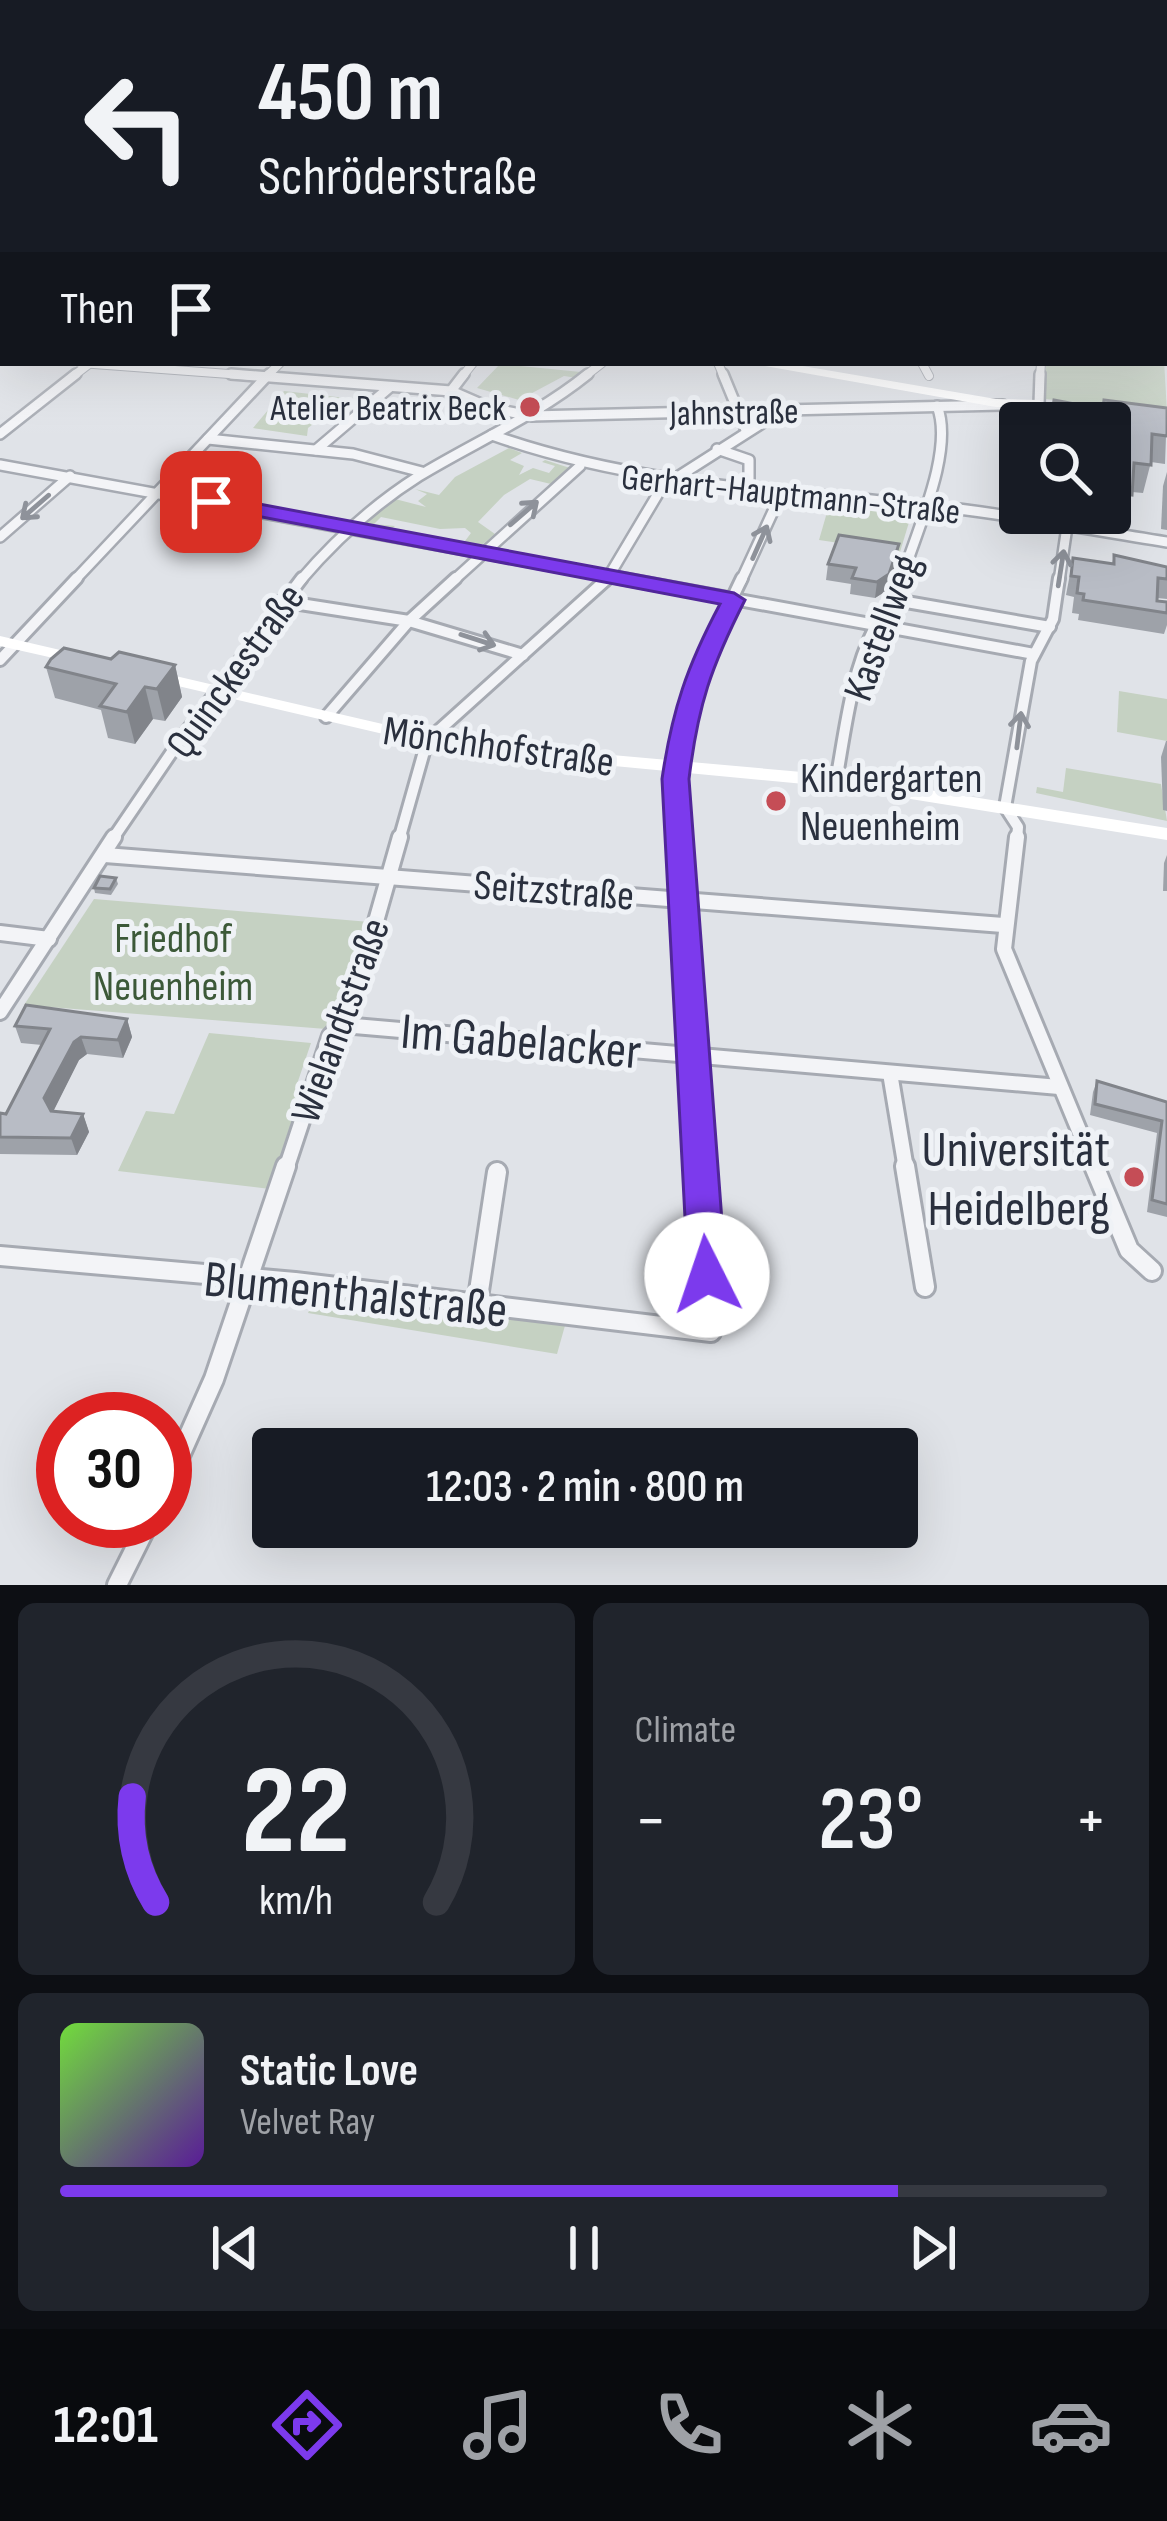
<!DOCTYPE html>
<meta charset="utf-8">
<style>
body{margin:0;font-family:"Sofia Sans Condensed",sans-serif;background:#20242c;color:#f1f3f6;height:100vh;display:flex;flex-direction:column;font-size:45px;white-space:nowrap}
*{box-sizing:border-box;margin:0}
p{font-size:39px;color:#9ea1a6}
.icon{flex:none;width:66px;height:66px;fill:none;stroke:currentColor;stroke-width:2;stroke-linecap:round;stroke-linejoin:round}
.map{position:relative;height:1585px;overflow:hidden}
.side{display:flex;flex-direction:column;gap:18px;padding:18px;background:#0d0f14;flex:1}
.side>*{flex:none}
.guide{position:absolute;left:0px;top:0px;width:1167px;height:366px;box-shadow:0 12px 48px #0002;background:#171b24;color:#f1f3f6;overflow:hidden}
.controls{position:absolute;left:999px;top:402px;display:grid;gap:24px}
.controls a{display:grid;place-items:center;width:132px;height:132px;border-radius:12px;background:#171b24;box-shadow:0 12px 48px #0002;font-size:60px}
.speed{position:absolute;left:36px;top:1392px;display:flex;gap:24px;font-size:60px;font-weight:700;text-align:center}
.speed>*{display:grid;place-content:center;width:156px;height:156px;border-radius:50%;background:#171b24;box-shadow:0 12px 48px #0002;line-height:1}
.speed .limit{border:18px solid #d22;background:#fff;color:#111}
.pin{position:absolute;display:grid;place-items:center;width:102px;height:102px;color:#fff;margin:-51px;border-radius:24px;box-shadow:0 6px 18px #0006}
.me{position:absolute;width:132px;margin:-66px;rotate:356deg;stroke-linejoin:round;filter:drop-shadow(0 0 9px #0008)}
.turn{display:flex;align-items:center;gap:42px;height:252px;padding:0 60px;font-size:54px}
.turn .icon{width:156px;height:156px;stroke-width:2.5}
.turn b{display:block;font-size:84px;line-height:102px}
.then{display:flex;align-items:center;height:114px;padding:0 60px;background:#0003;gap:24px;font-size:45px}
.big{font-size:90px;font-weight:600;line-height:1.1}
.side .card{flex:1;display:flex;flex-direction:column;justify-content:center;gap:18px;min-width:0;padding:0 42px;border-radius:18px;background:#20242c}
.side .dial{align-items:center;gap:0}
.dial svg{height:312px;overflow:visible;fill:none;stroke:#363941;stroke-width:7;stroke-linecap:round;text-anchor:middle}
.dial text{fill:#f1f3f6;stroke:none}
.song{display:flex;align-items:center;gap:36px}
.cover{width:144px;height:144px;border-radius:18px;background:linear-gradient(135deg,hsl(100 70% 55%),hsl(270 70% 35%))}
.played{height:12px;border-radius:6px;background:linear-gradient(90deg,#7c3aed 80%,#363941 80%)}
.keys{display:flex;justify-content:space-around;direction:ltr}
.heat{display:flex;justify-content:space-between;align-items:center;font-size:66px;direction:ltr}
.side .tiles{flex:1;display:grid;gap:18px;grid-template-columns:1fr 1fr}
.card:last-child{grid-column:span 2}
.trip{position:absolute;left:252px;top:1428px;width:666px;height:120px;border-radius:12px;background:#171b24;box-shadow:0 12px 48px #0002;font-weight:600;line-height:120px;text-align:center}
.dock{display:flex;height:192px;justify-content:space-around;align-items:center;background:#090b0e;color:#9ea1a6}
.dock .icon{width:84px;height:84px}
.dock .on{color:#7c3aed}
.dock b{font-size:54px;color:#f1f3f6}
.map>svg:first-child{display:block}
</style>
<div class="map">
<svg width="1167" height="1585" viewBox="0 0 1167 1585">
<rect width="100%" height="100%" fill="#e0e3e8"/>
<g fill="#c5d1c2">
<path d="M1164,360L1167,412L1045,399L1046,363Z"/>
<path d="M500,364L581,372L577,378L564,376L519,400L477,388Z"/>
<path d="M284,391L346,398L308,428L307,436L253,428Z"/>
<path d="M509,448L522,453L510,460L524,466L519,475L533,468L549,473L555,466L542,462L545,460L570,468L551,484L530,479L504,495L478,522L495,534L478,548L462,545L471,533L465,528L440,529L381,517L374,524L395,526L389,531L364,525L395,499L426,507L418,501L427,494L415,489L439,495L455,477Z"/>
<path d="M830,502L913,509L900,552L819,540Z"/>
<path d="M1119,691L1167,699V741L1117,732Z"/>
<path d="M1066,768L1161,784L1167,821L1036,793L1037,787L1063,792Z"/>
<path d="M94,899L370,922L341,1006L326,1029L24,1005Z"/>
<path d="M209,1033L311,1043L296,1087L302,1089L270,1189L118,1171L146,1111L174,1114Z"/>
<path d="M318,1291L566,1322L557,1354L308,1313Z"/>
</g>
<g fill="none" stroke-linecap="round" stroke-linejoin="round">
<g stroke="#a6aab2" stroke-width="10">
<g id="street-far4">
<path d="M80,363L271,377"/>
<path d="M718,363L724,377"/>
<path d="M922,363L929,376"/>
<path d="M72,377L89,364"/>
<path d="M266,377L280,363"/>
<path d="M462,377L473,363"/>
<path d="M584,377L602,363"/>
<path d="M1040,377L1041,363"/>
</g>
</g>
<g stroke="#a6aab2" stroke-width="14">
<g id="street-far3">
<path d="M231,374L451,391L490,408L531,416L1003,405"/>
<path d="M723,374L746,430"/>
<path d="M451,391L464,374"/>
<path d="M1039,404L1040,374"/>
<path d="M0,434L76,374"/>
<path d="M492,435C630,484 770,490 914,504C999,512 1083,529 1167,542"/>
<path d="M208,439L353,454L422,472"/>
<path d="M717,449L749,460V492"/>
<path d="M316,450L390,387"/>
<path d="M0,465L635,581"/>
<path d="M0,537L70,476"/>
<path d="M74,581L269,374"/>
<path d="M300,581C335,540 373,505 419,476C475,442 536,416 588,374"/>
<path d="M453,581L580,466"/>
<path d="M606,581L662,487L781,411"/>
<path d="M741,581L781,494"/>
<path d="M901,581C915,534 955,451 937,406"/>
<path d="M1059,581L1069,513"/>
</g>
</g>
<g stroke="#a6aab2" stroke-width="16">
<g id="street-far2">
<path d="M619,578L1034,654"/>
<path d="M895,600L1050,627"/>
<path d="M281,601L409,621L523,655"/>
<path d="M0,660L77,578"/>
<path d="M326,717L409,621L456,578"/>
<path d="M836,781C845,732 851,674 874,629C883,610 896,599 902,578"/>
<path d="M112,840L180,740L302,578"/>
<path d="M399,840L427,741L608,578"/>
<path d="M679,840C672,735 697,671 742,578"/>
<path d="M1017,840L1018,827L1005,807L1031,661L1053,619L1059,578"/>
</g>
</g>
<g stroke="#a6aab2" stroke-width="20">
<g id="street-far1">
<path d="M679,837L700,1169"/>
<path d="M1017,837L1004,949L1095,1169"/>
<path d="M105,855L1003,925"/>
<path d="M0,933L49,939"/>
<path d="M0,1012L114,837"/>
<path d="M343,1025L1059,1087"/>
<path d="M890,1073L906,1169"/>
<path d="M286,1169L330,1036L349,1016L400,837"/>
</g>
</g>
<g stroke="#a6aab2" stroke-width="24">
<g id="street">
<path d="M905,1166L925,1287"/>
<path d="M1094,1166L1129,1250L1152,1271"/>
<path d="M0,1256L295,1282L711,1332L700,1166"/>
<path d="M477,1304L497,1172"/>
<path d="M165,1489L214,1379L286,1166"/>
<path d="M117,1585L149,1521"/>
</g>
</g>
<g stroke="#a0a6b3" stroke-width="6">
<g id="primary">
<rect x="1164" y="232" width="3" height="7"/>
<rect x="1164" y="265" width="3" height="7"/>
</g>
</g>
<use href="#street-far4" stroke="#f3f4f7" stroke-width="8"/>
<use href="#street-far3" stroke="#f3f4f7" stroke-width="9"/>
<use href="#street-far2" stroke="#f3f4f7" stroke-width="10"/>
<use href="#street-far1" stroke="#f3f4f7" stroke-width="14"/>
<use href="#street" stroke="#f3f4f7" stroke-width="18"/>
<g fill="#fff" fill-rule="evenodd">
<rect x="0" y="289" width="3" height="6"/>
<path d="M759,363H785L996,399L1039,400L1045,404L1039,408L996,407L765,366Z"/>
<path d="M1052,402L1167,414V422L1048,409V403Z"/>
<path d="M0,636L86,656L88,659L80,664L0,646Z"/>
<path d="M154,671L456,741L836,775L1167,828V840L836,787L456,751L148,679L146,676L148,673Z"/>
</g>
<use href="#primary" fill="#fff" fill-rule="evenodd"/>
</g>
<g fill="#9ea2a9">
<path d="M1054,400L1075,414L1073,423H1050Z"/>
<path d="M1104,400L1167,408L1165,464L1151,462L1143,493L1132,492L1124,524L1103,521L1104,513H1110V423H1098Z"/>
<path d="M1167,472V530L1161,529L1163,486Z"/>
<path d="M1114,555L1167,567V599L1157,598V601L1167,602V625L1164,634L1078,620L1079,614L1072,613L1074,597L1066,595L1073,558L1112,564Z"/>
<path d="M897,561L886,591L875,598L850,594L851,584L826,580L828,564Z"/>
<path d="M111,659L175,665L182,697L165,721L153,719L135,744L108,738L101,710L55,698L46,667Z"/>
<path d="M1166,741H1167V811L1163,810L1161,757Z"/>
<path d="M1167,855V891H1163L1164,863Z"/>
<path d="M116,878L118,884L111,895L95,893L94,888Z"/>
<path d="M127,1019L132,1037L123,1058L87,1054L79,1060L53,1111L83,1114L89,1132L77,1155L0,1154V1113L6,1114L42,1045L21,1043L15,1026Z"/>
<path d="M1097,1081L1167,1102V1217L1147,1212L1157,1133L1090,1115L1093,1092Z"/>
</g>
<g fill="#81848a">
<path d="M899,544L897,561L886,591L875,598L877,582Z"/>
<path d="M175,665L182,697L165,721L157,689Z"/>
<path d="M145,687L153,719L135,744L127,712Z"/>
<path d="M127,1019L132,1037L123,1058L118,1040Z"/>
<path d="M81,1037L87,1054L79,1060L51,1116L44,1098L74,1042Z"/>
<path d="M83,1114L89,1132L77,1155L71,1138Z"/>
</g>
<g fill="#b8bcc5" stroke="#81848a" stroke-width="3">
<path d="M1054,400L1075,404V414H1052Z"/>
<path d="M1104,400L1167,408V436L1152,434L1151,465L1134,463L1132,495L1110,492L1116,429L1110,428V423H1101Z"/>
<path d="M839,535L899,544L889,574L877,582L852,578L856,568L828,564Z"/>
<path d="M1114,555L1167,567V579L1158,578L1157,601L1167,602V613L1083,600L1084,594L1077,593L1079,577L1071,576L1073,558L1114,564Z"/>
<path d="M64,648L111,659L119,652L175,665L157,689L145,687L127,712L100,706L116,684L46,667L51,659Z"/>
<path d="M100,876L116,878L110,889L94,888Z"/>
<path d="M26,1005L127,1019L118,1040L81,1037L74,1042L44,1098L51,1111L83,1114L71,1138L0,1137V1113L6,1114L50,1029L15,1026Z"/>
<path d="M1097,1081L1167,1102V1204L1152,1200L1162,1121L1095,1104Z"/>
</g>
<defs><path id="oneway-shaft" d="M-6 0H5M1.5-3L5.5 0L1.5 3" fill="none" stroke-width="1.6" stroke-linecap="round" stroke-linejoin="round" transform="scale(3)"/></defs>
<g stroke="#8e929a">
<use href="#oneway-shaft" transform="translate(35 507) rotate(139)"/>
<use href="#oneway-shaft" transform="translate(524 513) rotate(-41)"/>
<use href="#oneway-shaft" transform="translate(760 542) rotate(-66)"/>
<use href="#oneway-shaft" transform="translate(1061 568) rotate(-81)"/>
<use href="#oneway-shaft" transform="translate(478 640) rotate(18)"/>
<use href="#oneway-shaft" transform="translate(1019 730) rotate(-83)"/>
</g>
<linearGradient id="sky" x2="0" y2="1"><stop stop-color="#8ab2da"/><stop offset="0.49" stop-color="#f1f2f5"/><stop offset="1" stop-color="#f1f2f5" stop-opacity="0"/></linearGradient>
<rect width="1167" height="437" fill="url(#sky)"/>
<path fill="#7c3aed" stroke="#51269a" stroke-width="3" d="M211,495L734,593L745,600C711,667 698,705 689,779L726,1275L720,1287L707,1292L693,1287L688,1275L662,779C672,710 687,666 720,604L204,506V497Z"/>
<g fill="#c54d56" stroke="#eff2f6" stroke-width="4.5">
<circle cx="530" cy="407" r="12"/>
<circle cx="776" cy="801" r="12"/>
<circle cx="1134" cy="1177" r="12"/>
</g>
<g text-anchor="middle" stroke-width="10" stroke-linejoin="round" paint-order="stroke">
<g font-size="36" fill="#2a303e" stroke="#eff2f6" text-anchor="end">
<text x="506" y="420">Atelier Beatrix Beck</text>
</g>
<g font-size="36" fill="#2a303e" stroke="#eff2f6">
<text transform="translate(734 411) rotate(-1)" y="13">Jahnstraße</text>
<text transform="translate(791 493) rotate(6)" y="13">Gerhart-Hauptmann-Straße</text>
</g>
<g font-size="42" fill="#2a303e" stroke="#eff2f6">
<text transform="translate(881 627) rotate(-70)" y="15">Kastellweg</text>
<text transform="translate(234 670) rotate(-54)" y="15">Quinckestraße</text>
<text transform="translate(499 745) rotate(8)" y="15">Mönchhofstraße</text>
<text transform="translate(554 889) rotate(4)" y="15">Seitzstraße</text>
<text transform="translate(339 1020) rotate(-70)" y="15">Wielandtstraße</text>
</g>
<g font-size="42" fill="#2a303e" stroke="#eff2f6" text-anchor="start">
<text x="800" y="792">Kindergarten<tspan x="800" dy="48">Neuenheim</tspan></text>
</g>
<g font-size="42" fill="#3c5938" stroke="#eff2f6">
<text x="173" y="952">Friedhof<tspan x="173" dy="48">Neuenheim</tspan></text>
</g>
<g font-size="51" fill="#2a303e" stroke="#eff2f6">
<text transform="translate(521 1040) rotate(5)" y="18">Im Gabelacker</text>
<text transform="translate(356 1293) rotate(6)" y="18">Blumenthalstraße</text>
</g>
<g font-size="51" fill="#2a303e" stroke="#eff2f6" text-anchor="end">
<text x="1110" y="1166">Universität<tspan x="1110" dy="59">Heidelberg</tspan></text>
</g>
</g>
</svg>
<div class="controls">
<a><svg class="icon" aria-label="search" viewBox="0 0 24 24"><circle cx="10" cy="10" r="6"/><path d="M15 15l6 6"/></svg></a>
</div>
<div class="speed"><div class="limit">30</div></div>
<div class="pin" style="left:211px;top:502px;background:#d93025"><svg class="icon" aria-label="arrive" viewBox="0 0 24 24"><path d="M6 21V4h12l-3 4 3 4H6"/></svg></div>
<svg class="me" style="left:707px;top:1275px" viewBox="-20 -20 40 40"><circle r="19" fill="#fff"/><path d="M0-13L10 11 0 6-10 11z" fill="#7c3aed"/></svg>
<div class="trip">12:03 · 2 min · 800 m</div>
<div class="guide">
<div class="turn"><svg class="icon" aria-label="left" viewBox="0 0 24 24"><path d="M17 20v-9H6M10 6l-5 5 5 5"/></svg><div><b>450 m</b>Schröderstraße</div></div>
<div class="then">Then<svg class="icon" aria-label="arrive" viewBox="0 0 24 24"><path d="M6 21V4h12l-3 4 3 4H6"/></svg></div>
</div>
</div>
<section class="side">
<div class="tiles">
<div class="card dial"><svg viewBox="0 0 100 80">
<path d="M14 69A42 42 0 1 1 86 69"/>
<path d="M14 69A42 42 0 0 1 8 42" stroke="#7c3aed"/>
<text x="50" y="56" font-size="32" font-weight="700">22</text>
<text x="50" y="72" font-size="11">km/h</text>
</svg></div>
<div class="card"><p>Climate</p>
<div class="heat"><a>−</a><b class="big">23°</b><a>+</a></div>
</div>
<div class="card">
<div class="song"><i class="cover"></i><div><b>Static Love</b><p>Velvet Ray</p></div></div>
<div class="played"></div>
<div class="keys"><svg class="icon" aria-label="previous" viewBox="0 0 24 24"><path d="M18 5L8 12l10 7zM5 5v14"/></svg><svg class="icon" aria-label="pause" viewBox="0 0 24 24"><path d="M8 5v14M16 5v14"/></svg><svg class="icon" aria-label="next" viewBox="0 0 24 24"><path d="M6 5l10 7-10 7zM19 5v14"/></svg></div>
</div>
</div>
</section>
<nav class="dock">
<b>12:01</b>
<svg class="icon on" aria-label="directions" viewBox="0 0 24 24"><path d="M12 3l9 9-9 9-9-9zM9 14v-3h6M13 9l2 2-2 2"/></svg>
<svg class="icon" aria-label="music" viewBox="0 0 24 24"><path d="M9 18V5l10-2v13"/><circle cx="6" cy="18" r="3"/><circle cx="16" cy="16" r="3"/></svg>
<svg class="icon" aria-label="phone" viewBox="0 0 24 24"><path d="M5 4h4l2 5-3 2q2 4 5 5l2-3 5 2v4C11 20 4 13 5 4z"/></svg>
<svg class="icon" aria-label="climate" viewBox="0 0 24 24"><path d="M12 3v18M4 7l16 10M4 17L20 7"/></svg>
<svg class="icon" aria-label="car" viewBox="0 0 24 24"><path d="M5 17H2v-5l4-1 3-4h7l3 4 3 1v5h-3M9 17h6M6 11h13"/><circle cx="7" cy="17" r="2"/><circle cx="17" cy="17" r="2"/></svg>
</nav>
